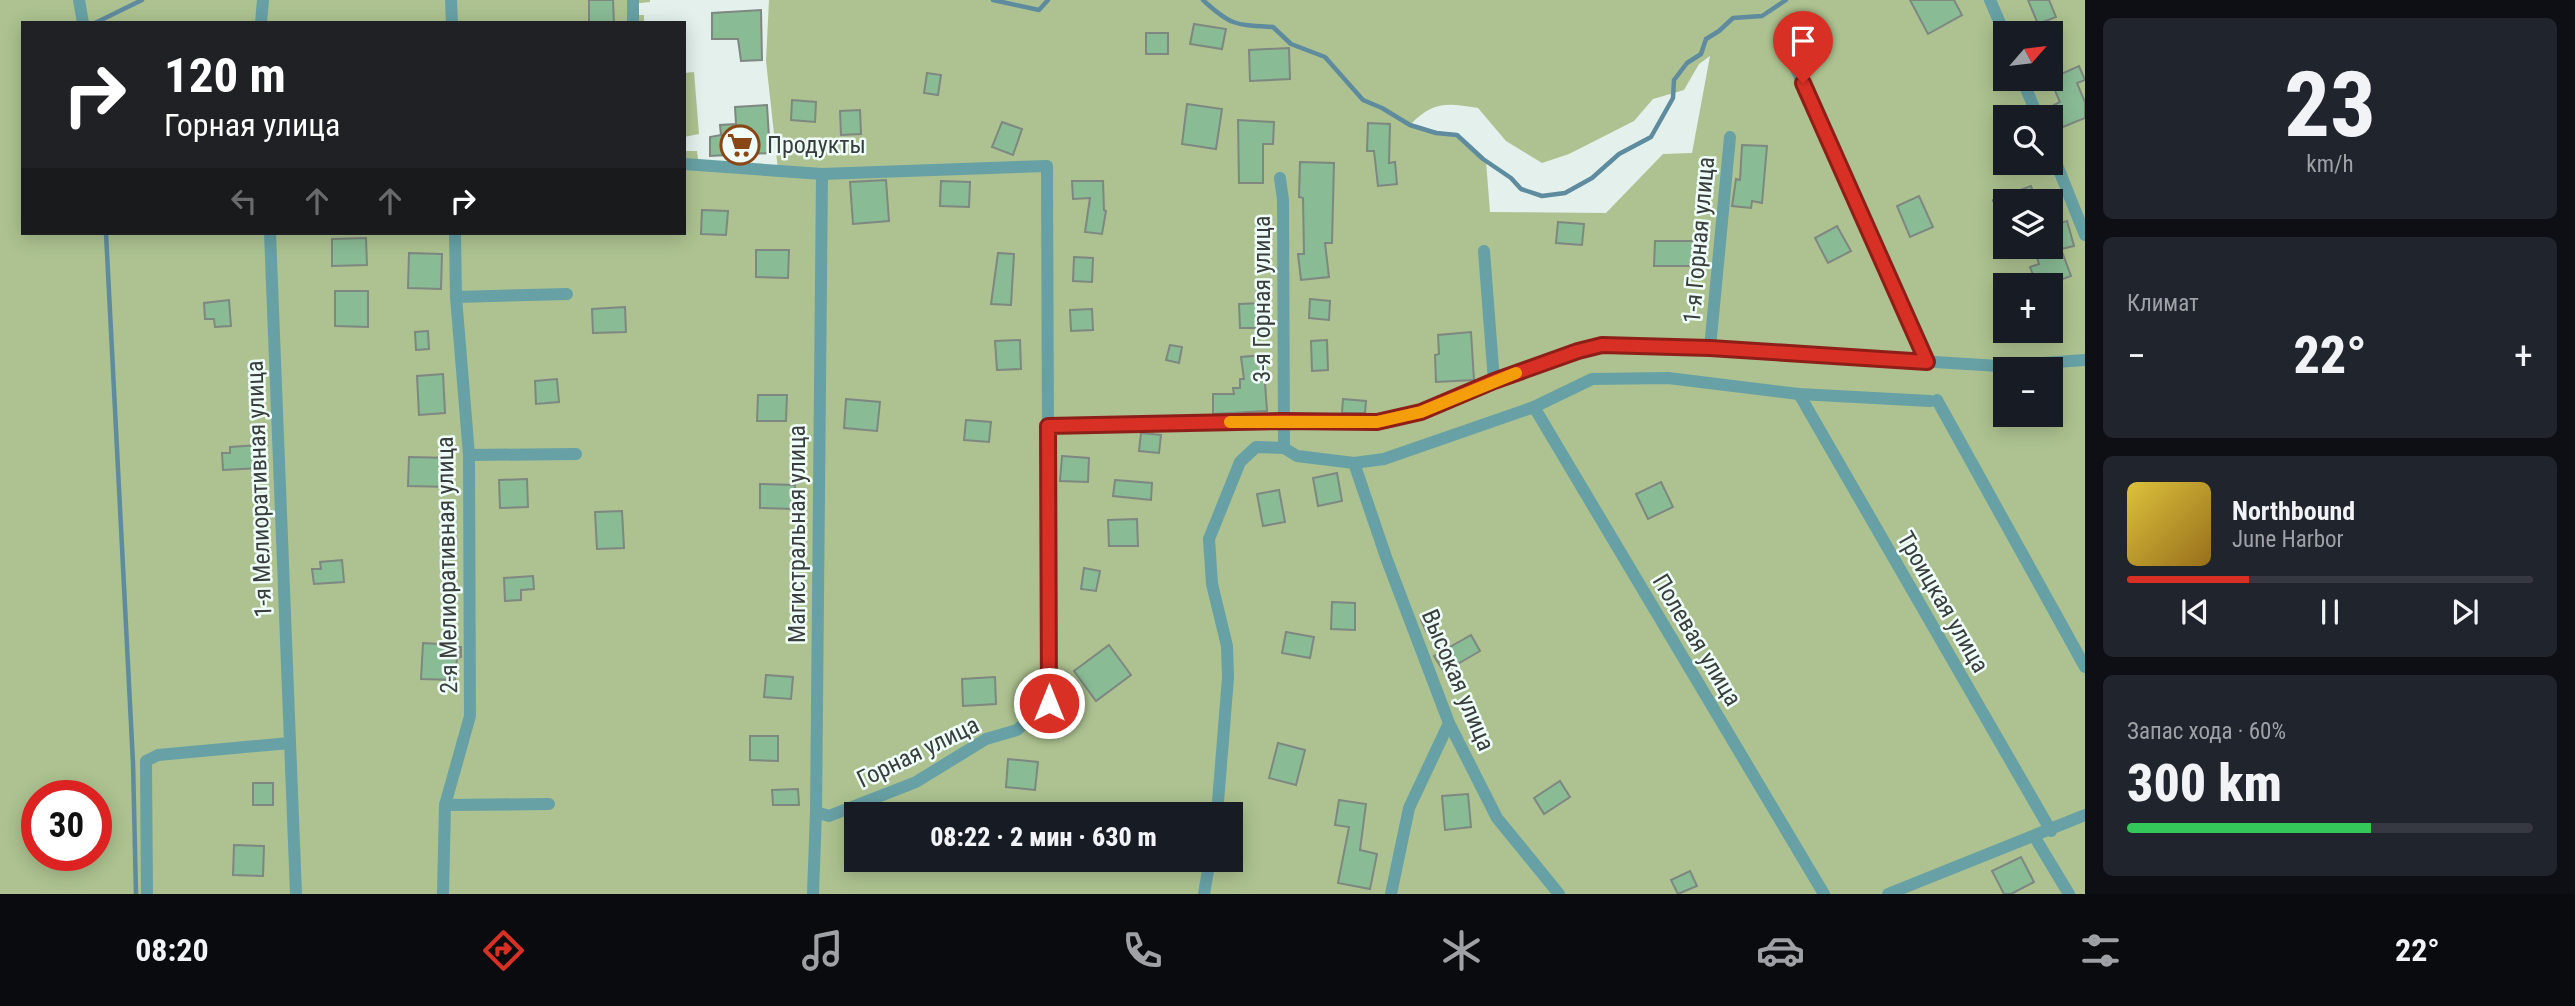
<!DOCTYPE html>
<html lang="ru">
<meta charset="utf-8">
<style>
body{margin:0;font-family:"Roboto Condensed",sans-serif;background:#20242c;color:#f1f3f6;height:100vh;display:flex;flex-direction:column;font-size:26px;white-space:nowrap}
*{box-sizing:border-box;margin:0}
p{font-size:23px;color:#9ea1a6}
.icon{flex:none;width:38px;height:38px;fill:none;stroke:currentColor;stroke-width:2;stroke-linecap:round;stroke-linejoin:round}
.map{position:relative;flex:1;overflow:hidden}
.details{display:flex;flex-direction:column;gap:18px;padding:18px;background:#0d0f14;width:490px}
.details>*{flex:none}
.hud{position:absolute;left:21px;top:21px;width:665px;height:214px;border-radius:0px;box-shadow:0 4px 18px #0003;background:#202124;color:#fff;overflow:hidden}
.needle{width:46px;rotate:62deg}
.controls{position:absolute;left:1993px;top:21px;display:grid;gap:14px}
.controls a{display:grid;place-items:center;width:70px;height:70px;border-radius:0px;background:#171b24;box-shadow:0 4px 18px #0003;font-size:35px}
.speed{position:absolute;left:21px;top:780px;display:flex;gap:14px;font-size:35px;font-weight:700;text-align:center}
.speed>*{display:grid;place-content:center;width:91px;height:91px;border-radius:50%;background:#171b24;box-shadow:0 4px 18px #0003;line-height:1}
.speed .limit{border:10px solid #d22;background:#fff;color:#111}
.pin{position:absolute;display:grid;place-items:center;width:60px;height:60px;color:#fff;margin:-72px -30px;border-radius:50% 50% 50% 0;rotate:-45deg;box-shadow:0 0 7px #0007}
.pin .icon{rotate:45deg}
.me{position:absolute;width:77px;margin:-38px;rotate:0deg;stroke-linejoin:round;filter:drop-shadow(0 0 5px #0008)}
.turn{display:flex;align-items:center;gap:24px;height:147px;padding:0 28px;font-size:32px}
.turn .icon{width:91px;height:91px;stroke-width:2.5}
.turn b{display:block;font-size:49px;line-height:60px}
.lanes{display:flex;align-items:center;height:66px;padding:0 28px;background:#0003;justify-content:center;gap:35px;direction:ltr}
.lanes .off{opacity:.35}
.big{font-size:52px;font-weight:800;line-height:1.1}
.details .tile{flex:1;display:flex;flex-direction:column;justify-content:center;gap:10px;min-width:0;padding:0 24px;border-radius:10px;background:#20242c}
.details .dial{align-items:center;gap:0}
.dial b{font-size:91px;line-height:1}
.song{display:flex;align-items:center;gap:21px}
.cover{width:84px;height:84px;border-radius:10px;background:linear-gradient(135deg,hsl(50 70% 55%),hsl(40 70% 35%))}
.played{height:7px;border-radius:4px;background:linear-gradient(90deg,#d93025 30%,#363941 30%)}
.keys{display:flex;justify-content:space-around;direction:ltr}
.heat{display:flex;justify-content:space-between;align-items:center;font-size:38px;direction:ltr}
.charge{height:10px;border-radius:5px;background:linear-gradient(90deg,#34c759 60%,#363941 0)}
.trip{position:absolute;left:844px;top:802px;width:399px;height:70px;border-radius:0px;background:#171b24;box-shadow:0 4px 18px #0003;font-weight:800;line-height:70px;text-align:center}
.tabs{display:flex;height:112px;justify-content:space-around;align-items:center;background:#090b0e;color:#9ea1a6}
.tabs .icon{width:49px;height:49px}
.tabs .current{color:#d93025}
.tabs b{font-size:32px;color:#f1f3f6}
main{display:flex;flex:1;min-height:0}
.map>svg:first-child{display:block}
</style>
<main>
<div class="map">
<svg width="2085" height="894" viewBox="0 0 2085 894">
<rect width="100%" height="100%" fill="#e3f0ec"/>
<g fill="#adc290" fill-rule="evenodd">
<path d="M0,0H650V2L631,4V15H644V23H23V233H684V151H697L699,166L778,170L766,61L769,0H2085V894H0ZM2006,33H2051V79H2006ZM1710,56L1692,153L1663,154L1606,213L1490,212L1486,161L1457,135L1410,125C1433,101 1447,103 1478,108L1506,141L1542,163L1569,154L1634,121L1653,99L1684,90L1699,64ZM2006,117H2051V163H2006ZM2006,201H2051V247H2006ZM2006,285H2051V331H2006ZM2006,369H2051V415H2006ZM37,796H96V856H37ZM856,814H1230V859H856Z"/>
<path d="M694,72L699,134L684,137V73Z"/>
</g>
<g fill="none" stroke-linecap="round" stroke-linejoin="round">
<g stroke="#5e8b9e" stroke-width="4.5">
<path d="M993,0L1039,10L1048,0"/>
<path d="M1203,0C1231,26 1236,25 1273,27L1291,44L1325,57L1363,100L1382,108L1410,125L1436,133L1457,135L1483,159L1511,178L1521,189L1542,196L1565,193L1592,178L1619,154L1651,137L1673,98L1674,80L1687,63L1701,54L1706,39L1719,31L1733,18L1762,16L1786,0"/>
<path d="M95,23L142,0"/>
<path d="M106,233L133,763L136,894"/>
</g>
</g>
<g fill="#89bb95" stroke="#7e8780" stroke-width="2">
<path d="M589,0H613L614,23H589Z"/>
<path d="M1910,0H1954L1962,15L1928,34Z"/>
<path d="M2028,0H2049L2056,17L2038,24Z"/>
<path d="M761,10L762,60L741,61L738,39H712V13Z"/>
<path d="M1194,24L1226,29L1222,49L1190,44Z"/>
<rect x="1146" y="33" width="22" height="21"/>
<path d="M1289,48L1290,79L1250,81L1249,50Z"/>
<path d="M2079,66L2085,80L2077,83L2085,102V118L2063,127L2054,105L2060,102L2050,79Z"/>
<path d="M927,73L941,75L938,95L924,93Z"/>
<path d="M792,100L816,102L815,122L791,120Z"/>
<path d="M1187,104L1222,109L1216,149L1182,144Z"/>
<path d="M767,105L770,153L710,156V137L721,135L720,125L736,124L735,107Z"/>
<path d="M860,110L861,134L841,135L840,111Z"/>
<path d="M1238,120L1274,122L1273,144H1263V183H1239Z"/>
<path d="M1002,122L1022,129L1013,155L992,147Z"/>
<path d="M1368,123L1390,124L1389,163L1395,162L1397,184L1378,186L1374,151H1367Z"/>
<path d="M1742,145L1767,146L1762,203L1752,201L1751,208L1732,206L1736,179L1740,180Z"/>
<path d="M1300,162L1334,163L1332,243H1325L1329,277L1301,280L1298,254H1304L1303,198L1299,197Z"/>
<path d="M886,180L889,221L853,224L850,182Z"/>
<path d="M941,181L970,182L969,207L940,206Z"/>
<path d="M1072,181H1103L1104,210L1106,211L1102,234L1085,232L1090,198L1073,199Z"/>
<path d="M2031,186L2036,201H1993V200Z"/>
<path d="M1919,196L1933,227L1910,237L1897,206Z"/>
<path d="M702,210L728,211L726,235L701,234Z"/>
<path d="M2067,221L2074,246L2061,249L2071,276L2047,285H2037L2030,267L2039,264L2034,247H2051V226Z"/>
<path d="M1558,222L1584,224L1582,245L1556,243Z"/>
<path d="M1837,226L1851,251L1828,263L1815,238Z"/>
<path d="M366,238L367,265L332,266V239Z"/>
<path d="M1655,241H1693V266H1654Z"/>
<path d="M756,250H789L788,278L756,277Z"/>
<path d="M409,253L442,254L441,289L408,288Z"/>
<path d="M998,253L1014,254L1011,305L991,304Z"/>
<path d="M1074,257L1093,258L1092,282L1073,281Z"/>
<path d="M335,291H368V327L335,326Z"/>
<path d="M1310,299L1330,301L1329,320L1309,318Z"/>
<path d="M229,300L231,326L215,327L214,319H205L204,303Z"/>
<path d="M1262,303V328H1240L1239,304Z"/>
<path d="M625,307L626,332L593,333L592,309Z"/>
<path d="M1092,309L1093,330L1071,331L1070,310Z"/>
<path d="M428,331L429,349L416,350L415,332Z"/>
<path d="M1471,332L1474,380L1436,382L1435,355L1439,354L1438,335Z"/>
<path d="M1020,340L1021,369L997,370L995,341Z"/>
<path d="M1327,340L1328,370L1312,371L1311,341Z"/>
<path d="M1170,345L1182,347L1179,363L1166,360Z"/>
<path d="M1263,355L1267,411L1213,414V394H1234L1233,388H1240V379H1244L1241,357Z"/>
<path d="M443,374L445,413L419,415L417,376Z"/>
<path d="M557,379L559,402L536,404L535,381Z"/>
<path d="M758,395H787L786,421H757Z"/>
<path d="M846,399L880,402L877,431L844,428Z"/>
<path d="M1343,399L1366,401L1365,413H1342Z"/>
<path d="M966,420L991,422L989,442L964,440Z"/>
<path d="M1141,433L1161,435L1159,453L1139,451Z"/>
<path d="M259,445L261,468L223,470L222,453H230V447Z"/>
<path d="M1062,456L1089,458L1088,482L1060,481Z"/>
<path d="M409,457L451,458V487L408,486Z"/>
<path d="M1337,473L1342,501L1318,506L1313,478Z"/>
<path d="M527,479L528,507L500,508L499,480Z"/>
<path d="M1115,480L1152,483L1151,500L1113,496Z"/>
<path d="M1661,482L1673,507L1648,519L1636,494Z"/>
<path d="M760,484L795,485L794,509L760,508Z"/>
<path d="M1279,490L1285,522L1263,526L1257,494Z"/>
<path d="M622,511L624,548L597,549L595,512Z"/>
<path d="M1137,519L1138,546H1109L1108,520Z"/>
<path d="M342,560L344,582L314,584L312,569H321L320,562Z"/>
<path d="M1084,568L1100,571L1096,591L1081,589Z"/>
<path d="M533,576L534,589L521,590V600L505,601L504,578Z"/>
<path d="M1332,602L1355,603V630L1331,629Z"/>
<path d="M1431,615L1437,625L1426,631L1421,620Z"/>
<path d="M1286,632L1314,637L1310,658L1282,653Z"/>
<path d="M1471,635L1480,651L1444,672L1434,656Z"/>
<path d="M423,643L456,645V647H461V657L457,658L455,680L421,679Z"/>
<path d="M1109,645L1131,675L1096,701L1074,671Z"/>
<path d="M766,675L793,677L791,699L764,697Z"/>
<path d="M995,677L996,704L963,706L962,679Z"/>
<path d="M750,736H778V761L750,760Z"/>
<path d="M1278,743L1305,750L1296,785L1269,778Z"/>
<path d="M1008,759L1038,762L1035,790L1006,787Z"/>
<path d="M1560,781L1570,797L1544,814L1534,798Z"/>
<rect x="253" y="783" width="20" height="22"/>
<path d="M798,789L799,805H773L772,790Z"/>
<path d="M1468,794L1471,827L1445,830L1442,796Z"/>
<path d="M1339,800L1366,804L1360,850L1377,854L1370,889L1338,883L1349,827L1335,825Z"/>
<path d="M234,845L264,846L263,876L233,875Z"/>
<path d="M2021,857L2034,882L2011,894H2004L1992,871Z"/>
<path d="M1690,871L1697,886L1678,894L1671,880Z"/>
</g>
<g fill="none" stroke-linecap="round" stroke-linejoin="round">
<g stroke="#67a1a5" stroke-width="12">
<path d="M79,0L83,23"/>
<path d="M451,0L452,23"/>
<path d="M1990,0L2006,37"/>
<path d="M261,23L263,0"/>
<path d="M633,23V0"/>
<path d="M1783,40L1911,322L1927,362"/>
<path d="M2022,79L2038,117"/>
<path d="M2051,150L2085,235"/>
<path d="M684,164L822,174L1047,166L1049,703L1017,730L986,739L916,782L829,816L816,812"/>
<path d="M1280,178L1283,200L1284,448L1297,456L1354,463L1384,459L1534,407L1592,379L1668,378L1799,394L1930,401"/>
<path d="M270,233L296,894"/>
<path d="M1484,251L1494,381"/>
<path d="M456,297L567,294"/>
<path d="M1710,348L1730,137"/>
<path d="M1799,394L2051,831"/>
<path d="M1937,400L2085,667"/>
<path d="M1534,407L1824,894"/>
<path d="M1048,426L1283,421L1377,422L1421,412L1494,381L1578,351L1602,345L1710,348L1999,366L2085,360"/>
<path d="M469,455L576,454"/>
<path d="M1354,463L1387,560L1449,723L1497,818L1559,894"/>
<path d="M445,805L549,804"/>
<path d="M1217,814L1228,678L1227,646L1212,584L1209,539L1240,462L1256,447L1284,448"/>
<path d="M2034,836L2069,894"/>
<path d="M147,894L146,761L158,755L290,743"/>
<path d="M443,894L445,805L470,716L469,455L456,297L455,233"/>
<path d="M813,894L816,812L822,174"/>
<path d="M1204,894L1210,859"/>
<path d="M1391,894L1409,808L1449,723"/>
<path d="M1888,894L2085,815"/>
</g>
</g>
<g fill="none" stroke-linecap="round" stroke-linejoin="round">
<g stroke="#8d1f18" stroke-width="18">
<path id="route" d="M1049,703L1048,426L1283,421L1377,422L1421,412L1494,381L1578,351L1602,345L1710,348L1927,362L1803,83"/>
</g>
<use href="#route" stroke="#d93025" stroke-width="12"/>
<path stroke="#f59e0b" stroke-width="12" d="M1230,422H1377L1421,412L1516,373"/>
</g>
<defs>
<g id="supermarket-ring" transform="scale(2.0125)"><circle r="9.5" fill="#f0fefa" stroke="#894616" stroke-width="1.5"/><path d="M-6-5.5h2.5l.6 2H6L4.5 2H-2.5L-4.4-4H-6ZM-1.5 3.2a1.3 1.3 0 1 0 .1 0ZM3 3.2a1.3 1.3 0 1 0 .1 0Z" fill="#894616"/></g>
</defs>
<g fill-rule="evenodd">
<use href="#supermarket-ring" x="740" y="145"/>
</g>
<g text-anchor="middle" stroke-width="5" stroke-linejoin="round" paint-order="stroke">
<g font-size="24" fill="#393e3d" stroke="#f0fefa" text-anchor="start">
<text x="767" y="153">Продукты</text>
</g>
<g font-size="24" fill="#393e3d" stroke="#f0fefa">
<text transform="translate(1699 240) rotate(-85)" y="8">1-я Горная улица</text>
<text transform="translate(1262 299) rotate(-90)" y="8">3-я Горная улица</text>
<text transform="translate(259 489) rotate(-92)" y="8">1-я Мелиоративная улица</text>
<text transform="translate(797 534) rotate(-90)" y="8">Магистральная улица</text>
<text transform="translate(447 565) rotate(-91)" y="8">2-я Мелиоративная улица</text>
<text transform="translate(1943 602) rotate(60)" y="8">Троицкая улица</text>
<text transform="translate(1697 640) rotate(59)" y="8">Полевая улица</text>
<text transform="translate(1458 680) rotate(67)" y="8">Высокая улица</text>
<text transform="translate(918 752) rotate(-26)" y="8">Горная улица</text>
</g>
</g>
</svg>
<div class="controls">
<a><svg class="needle" viewBox="-14 -14 28 28"><path d="M0-13l5 13h-10z" fill="#e53935"/><path d="M0 13l5-13h-10z" fill="#9ea1a6"/></svg></a>
<a><svg class="icon" aria-label="search" viewBox="0 0 24 24"><circle cx="10" cy="10" r="6"/><path d="M15 15l6 6"/></svg></a>
<a><svg class="icon" aria-label="layers" viewBox="0 0 24 24"><path d="M12 4l9 5-9 5-9-5zM3 14l9 5 9-5"/></svg></a>
<a>+</a>
<a>−</a>
</div>
<div class="speed"><div class="limit">30</div></div>
<div class="pin" style="left:1803px;top:83px;background:#d93025"><svg class="icon" aria-label="arrive" viewBox="0 0 24 24"><path d="M6 21V4h12l-3 4 3 4H6"/></svg></div>
<svg class="me" style="left:1049px;top:703px" viewBox="-20 -20 40 40"><circle r="17" fill="#d93025" stroke="#fff" stroke-width="3"/><path d="M0-11L8 9 0 5-8 9z" fill="#fff"/></svg>
<div class="trip">08:22 · 2 мин · 630 m</div>
<div class="hud">
<div class="turn"><svg class="icon" aria-label="right" viewBox="0 0 24 24"><path d="M7 20v-9h11M14 6l5 5-5 5"/></svg><div><b>120 m</b>Горная улица</div></div>
<div class="lanes"><svg class="icon off" aria-label="left" viewBox="0 0 24 24"><path d="M17 20v-9H6M10 6l-5 5 5 5"/></svg><svg class="icon off" aria-label="ahead" viewBox="0 0 24 24"><path d="M12 20V5M6 11l6-6 6 6"/></svg><svg class="icon off" aria-label="ahead" viewBox="0 0 24 24"><path d="M12 20V5M6 11l6-6 6 6"/></svg><svg class="icon" aria-label="right" viewBox="0 0 24 24"><path d="M7 20v-9h11M14 6l5 5-5 5"/></svg></div>
</div>
</div>
<section class="details">
<div class="tile dial"><b>23</b><p>km/h</p></div>
<div class="tile"><p>Климат</p>
<div class="heat"><a>−</a><b class="big">22°</b><a>+</a></div>
</div>
<div class="tile">
<div class="song"><i class="cover"></i><div><b>Northbound</b><p>June Harbor</p></div></div>
<div class="played"></div>
<div class="keys"><svg class="icon" aria-label="previous" viewBox="0 0 24 24"><path d="M18 5L8 12l10 7zM5 5v14"/></svg><svg class="icon" aria-label="pause" viewBox="0 0 24 24"><path d="M8 5v14M16 5v14"/></svg><svg class="icon" aria-label="next" viewBox="0 0 24 24"><path d="M6 5l10 7-10 7zM19 5v14"/></svg></div>
</div>
<div class="tile"><p>Запас хода · 60%</p><b class="big">300 km</b><div class="charge"></div></div>
</section>
</main>
<nav class="tabs">
<b>08:20</b>
<svg class="icon current" aria-label="directions" viewBox="0 0 24 24"><path d="M12 3l9 9-9 9-9-9zM9 14v-3h6M13 9l2 2-2 2"/></svg>
<svg class="icon" aria-label="music" viewBox="0 0 24 24"><path d="M9 18V5l10-2v13"/><circle cx="6" cy="18" r="3"/><circle cx="16" cy="16" r="3"/></svg>
<svg class="icon" aria-label="phone" viewBox="0 0 24 24"><path d="M5 4h4l2 5-3 2q2 4 5 5l2-3 5 2v4C11 20 4 13 5 4z"/></svg>
<svg class="icon" aria-label="climate" viewBox="0 0 24 24"><path d="M12 3v18M4 7l16 10M4 17L20 7"/></svg>
<svg class="icon" aria-label="car" viewBox="0 0 24 24"><path d="M5 17H2v-5l4-1 3-4h7l3 4 3 1v5h-3M9 17h6M6 11h13"/><circle cx="7" cy="17" r="2"/><circle cx="17" cy="17" r="2"/></svg>
<svg class="icon" aria-label="filters" viewBox="0 0 24 24"><path d="M4 7h16M4 17h16"/><circle cx="9" cy="7" r="2"/><circle cx="15" cy="17" r="2"/></svg>
<b>22°</b>
</nav>
